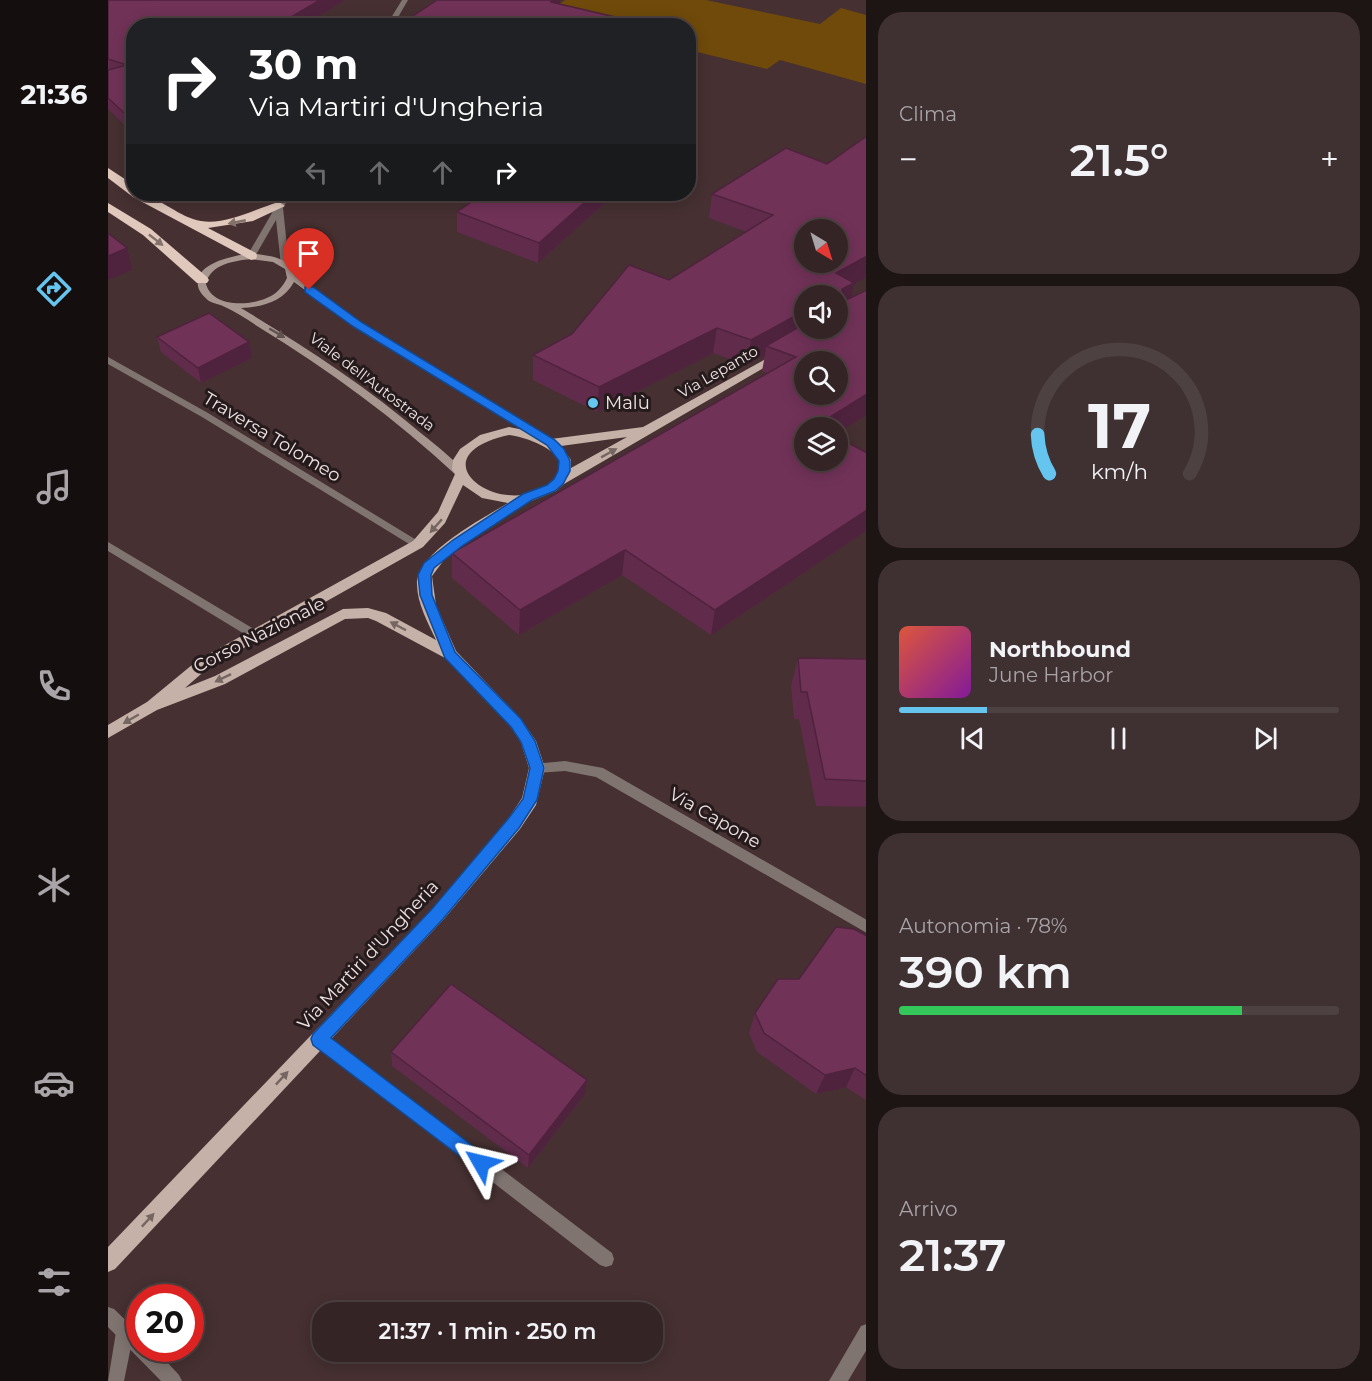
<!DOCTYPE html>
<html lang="it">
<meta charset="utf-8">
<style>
body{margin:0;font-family:Montserrat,sans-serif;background:#3f3032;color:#f1f3f6;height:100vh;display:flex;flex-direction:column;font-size:22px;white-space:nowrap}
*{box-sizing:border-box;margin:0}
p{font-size:20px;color:#a9a4a7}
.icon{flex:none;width:33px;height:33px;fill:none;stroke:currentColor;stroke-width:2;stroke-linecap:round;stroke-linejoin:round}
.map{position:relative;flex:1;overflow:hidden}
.side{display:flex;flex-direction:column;gap:12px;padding:12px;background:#1d1414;width:506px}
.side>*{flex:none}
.banner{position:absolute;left:18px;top:18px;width:570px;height:183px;border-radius:24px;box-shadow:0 3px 15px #0003,0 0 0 2px #4e4142;background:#202124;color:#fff;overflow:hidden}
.needle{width:39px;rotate:142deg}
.buttons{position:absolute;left:686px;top:219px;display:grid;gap:12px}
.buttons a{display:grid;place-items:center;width:54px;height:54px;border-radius:50%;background:#342425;box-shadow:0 3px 15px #0003,0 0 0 2px #4e4142;font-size:30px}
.speed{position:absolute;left:18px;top:1284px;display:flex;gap:12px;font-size:30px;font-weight:700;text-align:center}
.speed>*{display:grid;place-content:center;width:78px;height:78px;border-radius:50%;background:#342425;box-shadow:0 3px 15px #0003,0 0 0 2px #4e4142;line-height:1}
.speed .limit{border:9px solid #d22;background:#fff;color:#111}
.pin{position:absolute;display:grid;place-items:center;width:51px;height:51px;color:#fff;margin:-62px -26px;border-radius:50% 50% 50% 0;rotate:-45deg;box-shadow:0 0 6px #0007}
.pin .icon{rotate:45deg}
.me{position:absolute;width:66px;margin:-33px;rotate:307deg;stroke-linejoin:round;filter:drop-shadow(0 0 4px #0008)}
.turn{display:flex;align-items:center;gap:21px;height:126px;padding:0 24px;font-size:27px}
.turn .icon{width:78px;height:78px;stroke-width:2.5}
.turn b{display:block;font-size:42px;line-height:51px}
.lanes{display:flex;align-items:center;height:57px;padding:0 24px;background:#0003;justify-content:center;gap:30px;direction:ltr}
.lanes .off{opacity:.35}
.big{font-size:45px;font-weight:600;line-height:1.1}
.side .card{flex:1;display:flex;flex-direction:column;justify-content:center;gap:9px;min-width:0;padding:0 21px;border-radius:24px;background:#3f3032}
.side .dial{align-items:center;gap:0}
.dial svg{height:156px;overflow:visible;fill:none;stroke:#4e4142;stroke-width:7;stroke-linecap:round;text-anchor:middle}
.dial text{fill:#f1f3f6;stroke:none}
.song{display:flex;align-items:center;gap:18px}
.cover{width:72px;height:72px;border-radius:9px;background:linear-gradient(135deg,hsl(10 70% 55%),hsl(290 70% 35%))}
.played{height:6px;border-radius:3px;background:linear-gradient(90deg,#65c5ee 20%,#4e4142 20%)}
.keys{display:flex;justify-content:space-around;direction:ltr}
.heat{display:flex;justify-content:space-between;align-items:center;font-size:33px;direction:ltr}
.charge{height:9px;border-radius:4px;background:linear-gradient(90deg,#34c759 78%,#4e4142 0)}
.trip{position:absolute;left:204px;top:1302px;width:351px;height:60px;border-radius:24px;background:#342425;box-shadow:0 3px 15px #0003,0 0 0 2px #4e4142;font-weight:600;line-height:60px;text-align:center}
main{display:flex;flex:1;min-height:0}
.tab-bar{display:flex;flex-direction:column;width:108px;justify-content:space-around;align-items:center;background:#150e0f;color:#a9a4a7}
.tab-bar .icon{width:42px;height:42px}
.tab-bar .current{color:#65c5ee}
.tab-bar b{font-size:27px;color:#f1f3f6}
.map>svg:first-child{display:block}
</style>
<main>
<nav class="tab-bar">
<b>21:36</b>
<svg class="icon current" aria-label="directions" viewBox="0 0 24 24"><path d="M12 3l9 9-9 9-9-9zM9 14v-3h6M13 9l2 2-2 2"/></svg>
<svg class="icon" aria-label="music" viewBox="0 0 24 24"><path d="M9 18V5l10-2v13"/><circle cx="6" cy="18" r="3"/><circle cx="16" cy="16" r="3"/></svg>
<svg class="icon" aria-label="phone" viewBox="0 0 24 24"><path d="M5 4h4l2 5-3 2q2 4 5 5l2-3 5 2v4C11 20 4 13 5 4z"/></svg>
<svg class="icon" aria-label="climate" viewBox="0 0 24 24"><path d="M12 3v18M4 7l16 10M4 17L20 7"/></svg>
<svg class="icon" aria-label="car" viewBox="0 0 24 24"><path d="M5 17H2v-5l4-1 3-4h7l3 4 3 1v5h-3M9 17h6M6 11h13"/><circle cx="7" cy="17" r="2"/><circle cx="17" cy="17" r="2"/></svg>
<svg class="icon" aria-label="filters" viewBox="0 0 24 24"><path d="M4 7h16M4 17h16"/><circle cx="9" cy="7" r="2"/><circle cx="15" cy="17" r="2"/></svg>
</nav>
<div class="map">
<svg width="759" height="1381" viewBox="0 0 759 1381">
<rect width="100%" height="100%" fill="#463031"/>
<path fill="#6f4a0a" d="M457,0H598L712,24L733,8L758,15V84L672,60L659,69L581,50L580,26L479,25L448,6Z"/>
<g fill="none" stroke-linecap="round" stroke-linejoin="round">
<g fill="#7f7470" fill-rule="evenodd">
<path d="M211,1032L216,1034L504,1253L506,1259L504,1265L498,1267L492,1265L206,1044L204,1039L206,1034Z"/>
<path d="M17,1323L23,1326L26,1332L16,1381H0L8,1332L11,1326Z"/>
<path d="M759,1324V1349L740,1381H721L753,1326Z"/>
</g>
<g fill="#7f7470" fill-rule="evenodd">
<path d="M0,357L100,413L315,544L314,547H306L94,417L0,364Z"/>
<path d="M457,761L495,768L759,920V933L488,777L457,771L429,773L425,772L423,768L425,764Z"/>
</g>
<g fill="#7f7470" fill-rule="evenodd">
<path d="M294,0H300L285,26H278Z"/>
<path d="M175,194H183L175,208L181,265L177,268L173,265L168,220L146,258L139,256Z"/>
<path d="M0,542L151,632L153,635L151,638H143L0,551Z"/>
<path d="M0,1307L6,1309L32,1334V1348H46L71,1375L74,1381H53L0,1327Z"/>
</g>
<path fill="#a7968f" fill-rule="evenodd" d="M143,253C160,256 182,256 187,276L253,323L436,436L435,438H427L247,327L186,282C175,302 154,307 133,308C196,346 258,386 314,434C329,446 346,459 358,474L353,477L349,476C288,419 221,370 149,326C139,319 128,312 117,307C112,304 106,304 101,301C96,297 91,292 90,286C86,262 127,256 143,253ZM143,259L165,262L177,269L179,278C175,286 170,292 163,296C145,306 105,309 98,284C102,264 126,261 143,259Z"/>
<path fill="#c6b1a8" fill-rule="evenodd" d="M672,351L676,352V356L456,484L448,491L421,502L366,537L336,560L324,576L328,605L348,651L413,719L428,741L437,768L428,805L412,829L336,919L7,1269L0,1272V1247L324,909L400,819L414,798L421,768L413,743L403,727L337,658L268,621L260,618L237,619L117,684L49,710L0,738V725L39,702L90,660L305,541L330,512L347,474L344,469L345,460L352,449L372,435L401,427L426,432L443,439L535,427ZM401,435C425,438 477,459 438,486C390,519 306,456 401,435ZM519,437L463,468V460L453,446ZM355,485L374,498L400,503C376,518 309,552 309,584C309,603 320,623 328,640L278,613L260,608L235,609L107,676L77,688L100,668L315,547L337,523Z"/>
<g fill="#e1c8bd" fill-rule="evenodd">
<path d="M0,168L26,185V194C48,194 64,212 85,219C112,229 146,209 171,202L177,206L145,221L100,228L148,253L149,256L148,259L143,260L25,197L0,178Z"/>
<path d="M0,203L43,229L99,277L101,280L99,283H89L35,235L0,212Z"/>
</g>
</g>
<g fill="#612b4c" fill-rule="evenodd">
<path d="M0,0H237L194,26H26V134L0,109Z"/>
<path d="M678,148L746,284L743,297L759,415L729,433V428H696L759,453V530L603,635L514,575L411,635L344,578V553L659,373L654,371L657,355L639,365L605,353L489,412L425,380V355L561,280L639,232L601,218L604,194ZM696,296H729V328H696Z"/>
<path d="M507,194L430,263L349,232V212Z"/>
<path d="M49,337L141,342L144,358L93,383L53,352Z"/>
<path d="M690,658L759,659V807L708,806L691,719H686L683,686Z"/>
<path d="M759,936V1101L738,1087L708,1094L649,1052L641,1033L647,1013L691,979Z"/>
<path d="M283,1052L479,1080L477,1094L420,1168L284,1066Z"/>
</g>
<g fill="#4f233e">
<path d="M212,0H237L194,26H168Z"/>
<path d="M440,0H452V9Z"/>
<path d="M507,17V26H497Z"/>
<path d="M486,194H507L430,263L431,243Z"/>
<path d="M19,248L24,270L0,280V256Z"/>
<path d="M759,256V277L746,284L741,308L729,310L728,273Z"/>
<path d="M696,311V328L658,346L657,355L639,365L643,340Z"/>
<path d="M609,328L605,353L489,412L491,387Z"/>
<path d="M141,342L144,358L93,383L90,368Z"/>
<path d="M759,394V415L729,433V428H708L709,425Z"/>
<path d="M759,510V530L603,635L607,610Z"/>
<path d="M517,550L514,575L411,635L412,610Z"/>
<path d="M747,1068L738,1087L708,1094L717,1075Z"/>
<path d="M479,1080L477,1094L420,1168L421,1155Z"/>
</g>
<g fill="#713258" stroke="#4f233e" stroke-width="1.5" fill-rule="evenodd">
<path d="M0,0H212L168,26H26V122L0,98V70L19,65L0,59Z"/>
<path d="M329,0H445L443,2L507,17L497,26H290Z"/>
<path d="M759,136V256L728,273L746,283L734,289V302L759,290V394L709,425L713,428H696V460H729V437L759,453V510L607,610L517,550L412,610L344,553L688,357L658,346L696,324V328H729V296H696V311L643,340L609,328L491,387L425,355L464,334L521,265L561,280L665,215L604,194L678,148L719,164ZM696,230H729V262H696ZM696,362H729V394H696Z"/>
<path d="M375,194H486L431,243L349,212Z"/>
<path d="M0,233L19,248L0,256Z"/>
<path d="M101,313L141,342L90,368L49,337Z"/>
<path d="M690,658L759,659V781L717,779L699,692H693Z"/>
<path d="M728,927L746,929L759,936V1076L747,1068L717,1075L656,1033L647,1013L670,979H691Z"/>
<path d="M343,984L479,1080L421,1155L283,1052Z"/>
</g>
<defs><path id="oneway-solid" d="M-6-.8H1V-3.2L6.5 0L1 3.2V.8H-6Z" transform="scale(1.5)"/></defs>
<g fill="#83726c">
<use href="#oneway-solid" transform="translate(129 222) rotate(169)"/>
<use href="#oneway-solid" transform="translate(48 240) rotate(38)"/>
</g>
<use fill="#605250" href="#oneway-solid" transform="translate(169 333) rotate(30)"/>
<g fill="#766662">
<use href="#oneway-solid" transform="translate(501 453) rotate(-29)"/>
<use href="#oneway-solid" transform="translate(328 526) rotate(131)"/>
<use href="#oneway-solid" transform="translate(290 626) rotate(-152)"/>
<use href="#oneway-solid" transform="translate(115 678) rotate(154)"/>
<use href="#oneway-solid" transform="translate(23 719) rotate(150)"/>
<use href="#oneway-solid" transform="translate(174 1078) rotate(-47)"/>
<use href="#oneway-solid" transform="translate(40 1220) rotate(-47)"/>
</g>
<path fill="#1a73e8" stroke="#114b97" stroke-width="1.5" d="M197,287H205L253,322L447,440L456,449L462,461V471L455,484L447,491L424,500L354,546L326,568L323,575L324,595L347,652L413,719L427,741L436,768L429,800L411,828L335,919L223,1038L379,1157L382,1163L379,1169L373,1172L205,1045L203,1039L205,1034L324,909L400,819L415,799L422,768L413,742L403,727L337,658L312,595L310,575L316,563L345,540L415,494L439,485L446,479L450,471L451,461L439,445L246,327L197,292Z"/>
<circle fill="#65c5ee" stroke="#251b1c" stroke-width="2" cx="485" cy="403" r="6"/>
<g text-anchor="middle" stroke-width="6" stroke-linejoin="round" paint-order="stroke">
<g font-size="15" fill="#f0e2e2" stroke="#251b1c">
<text transform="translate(610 372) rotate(-30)" y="5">Via Lepanto</text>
<text transform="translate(264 382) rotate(37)" y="5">Viale dell'Autostrada</text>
</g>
<g font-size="18" fill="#f0e2e2" stroke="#251b1c" text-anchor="start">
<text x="497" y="409">Malù</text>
</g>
<g font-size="18" fill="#f0e2e2" stroke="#251b1c">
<text transform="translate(164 437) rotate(31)" y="6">Traversa Tolomeo</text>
<text transform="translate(151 635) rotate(-27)" y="6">Corso Nazionale</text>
<text transform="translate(607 818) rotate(30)" y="6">Via Capone</text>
<text transform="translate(260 955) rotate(-47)" y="6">Via Martiri d'Ungheria</text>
</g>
</g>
</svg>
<div class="buttons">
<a><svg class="needle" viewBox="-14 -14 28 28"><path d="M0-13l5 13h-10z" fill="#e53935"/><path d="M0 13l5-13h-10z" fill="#a9a4a7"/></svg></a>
<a><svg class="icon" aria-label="sound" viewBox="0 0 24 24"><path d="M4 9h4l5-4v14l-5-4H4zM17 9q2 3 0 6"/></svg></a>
<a><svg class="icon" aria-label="search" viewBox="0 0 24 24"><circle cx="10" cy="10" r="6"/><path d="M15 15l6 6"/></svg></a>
<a><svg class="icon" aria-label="layers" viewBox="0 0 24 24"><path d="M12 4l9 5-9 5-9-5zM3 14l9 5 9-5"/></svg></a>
</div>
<div class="speed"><div class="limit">20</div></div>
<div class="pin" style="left:201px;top:290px;background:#d93025"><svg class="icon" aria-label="arrive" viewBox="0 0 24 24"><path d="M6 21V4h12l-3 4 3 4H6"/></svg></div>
<svg class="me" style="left:373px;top:1163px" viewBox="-20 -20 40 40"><path d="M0-17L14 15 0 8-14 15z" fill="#1a73e8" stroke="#fff" stroke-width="4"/></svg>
<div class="trip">21:37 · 1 min · 250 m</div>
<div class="banner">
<div class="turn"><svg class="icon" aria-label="right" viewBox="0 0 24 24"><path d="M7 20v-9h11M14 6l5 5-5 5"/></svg><div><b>30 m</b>Via Martiri d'Ungheria</div></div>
<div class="lanes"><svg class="icon off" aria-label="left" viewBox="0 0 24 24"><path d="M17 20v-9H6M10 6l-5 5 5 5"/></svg><svg class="icon off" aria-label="ahead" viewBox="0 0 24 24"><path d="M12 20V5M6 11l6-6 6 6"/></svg><svg class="icon off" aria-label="ahead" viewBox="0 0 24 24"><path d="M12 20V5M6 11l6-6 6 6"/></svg><svg class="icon" aria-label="right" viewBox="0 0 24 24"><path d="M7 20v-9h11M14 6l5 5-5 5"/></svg></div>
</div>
</div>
<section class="side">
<div class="card"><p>Clima</p>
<div class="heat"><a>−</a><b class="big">21.5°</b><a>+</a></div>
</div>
<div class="card dial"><svg viewBox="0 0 100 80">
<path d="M14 69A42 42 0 1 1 86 69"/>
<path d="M14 69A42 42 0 0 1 8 49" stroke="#65c5ee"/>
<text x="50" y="56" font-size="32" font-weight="700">17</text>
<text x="50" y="72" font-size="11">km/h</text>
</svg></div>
<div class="card">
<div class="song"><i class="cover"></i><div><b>Northbound</b><p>June Harbor</p></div></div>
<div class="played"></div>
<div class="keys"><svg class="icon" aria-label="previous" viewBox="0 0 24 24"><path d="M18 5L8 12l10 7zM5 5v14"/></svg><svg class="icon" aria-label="pause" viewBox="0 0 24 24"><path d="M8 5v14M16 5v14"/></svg><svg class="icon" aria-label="next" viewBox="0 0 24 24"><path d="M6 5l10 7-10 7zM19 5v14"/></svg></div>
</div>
<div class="card"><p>Autonomia · 78%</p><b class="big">390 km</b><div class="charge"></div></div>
<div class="card"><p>Arrivo</p><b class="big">21:37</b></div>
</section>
</main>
